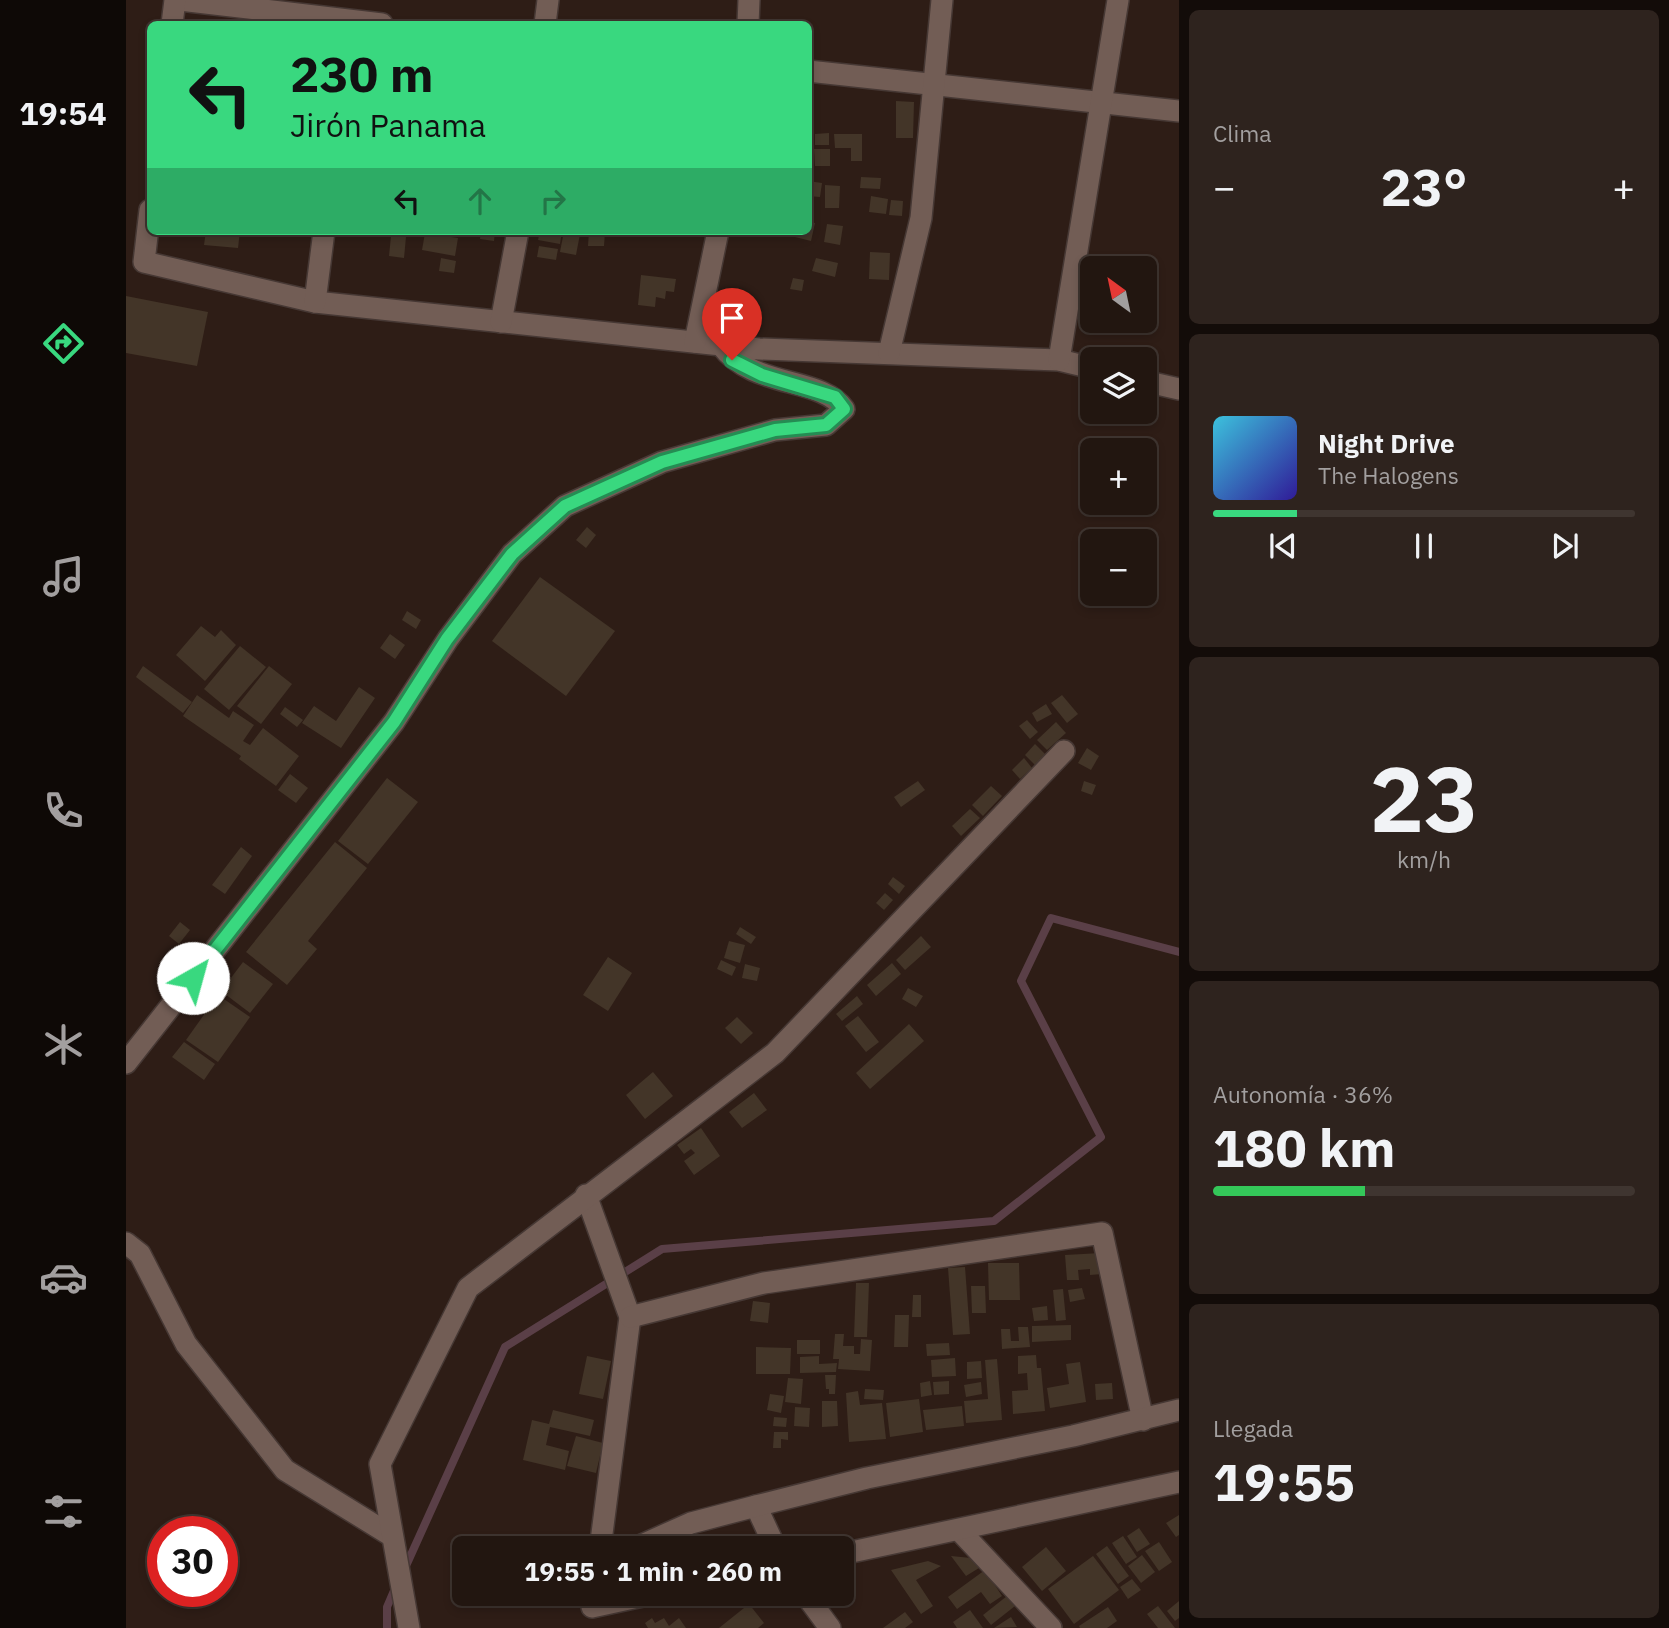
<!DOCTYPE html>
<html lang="es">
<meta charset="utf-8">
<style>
body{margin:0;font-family:"IBM Plex Sans",sans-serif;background:#2e231e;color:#f1f3f6;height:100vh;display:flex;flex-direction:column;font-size:26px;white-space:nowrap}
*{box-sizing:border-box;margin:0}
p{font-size:23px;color:#a29f9f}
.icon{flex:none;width:38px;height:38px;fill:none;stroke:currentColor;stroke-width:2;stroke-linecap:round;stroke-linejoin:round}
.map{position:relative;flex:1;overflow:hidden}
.panel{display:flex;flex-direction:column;gap:10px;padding:10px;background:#130c09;width:490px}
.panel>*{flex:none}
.guide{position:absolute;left:21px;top:21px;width:665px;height:214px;border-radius:10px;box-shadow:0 4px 10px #0003,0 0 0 2px #3f3530;background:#39d87f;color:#111;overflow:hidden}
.needle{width:46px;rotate:327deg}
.controls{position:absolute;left:954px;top:256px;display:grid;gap:14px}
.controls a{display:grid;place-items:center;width:77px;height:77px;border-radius:10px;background:#221610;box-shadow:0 4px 10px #0003,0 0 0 2px #3f3530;font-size:35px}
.speed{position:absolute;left:21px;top:1516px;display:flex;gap:14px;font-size:35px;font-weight:700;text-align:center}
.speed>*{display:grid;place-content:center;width:91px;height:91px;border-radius:50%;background:#221610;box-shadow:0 4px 10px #0003,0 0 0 2px #3f3530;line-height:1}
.speed .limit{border:10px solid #d22;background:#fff;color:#111}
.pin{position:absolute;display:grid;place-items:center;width:60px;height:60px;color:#fff;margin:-72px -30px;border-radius:50% 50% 50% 0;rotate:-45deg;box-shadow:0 0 7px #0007}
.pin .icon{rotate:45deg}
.me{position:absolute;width:77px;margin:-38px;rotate:38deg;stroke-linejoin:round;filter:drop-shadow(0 0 5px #0008)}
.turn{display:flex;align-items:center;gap:24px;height:147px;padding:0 28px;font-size:32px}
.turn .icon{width:91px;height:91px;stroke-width:2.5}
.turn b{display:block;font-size:49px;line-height:60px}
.lanes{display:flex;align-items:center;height:66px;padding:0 28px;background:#0003;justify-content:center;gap:35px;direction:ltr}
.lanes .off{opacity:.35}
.big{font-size:52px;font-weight:700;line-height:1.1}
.panel .widget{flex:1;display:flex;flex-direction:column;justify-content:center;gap:10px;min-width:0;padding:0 24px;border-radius:10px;background:#2e231e}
.panel .dial{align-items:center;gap:0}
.dial b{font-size:91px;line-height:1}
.song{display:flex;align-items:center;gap:21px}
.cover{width:84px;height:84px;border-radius:10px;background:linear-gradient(135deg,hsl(190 70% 55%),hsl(250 70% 35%))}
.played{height:7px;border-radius:4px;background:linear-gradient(90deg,#39d87f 20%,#3f3530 20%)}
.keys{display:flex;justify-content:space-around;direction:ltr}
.heat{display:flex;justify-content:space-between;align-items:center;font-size:38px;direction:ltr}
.charge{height:10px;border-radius:5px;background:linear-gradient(90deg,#34c759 36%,#3f3530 0)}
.trip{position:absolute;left:326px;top:1536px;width:402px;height:70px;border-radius:10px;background:#221610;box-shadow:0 4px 10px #0003,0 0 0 2px #3f3530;font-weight:700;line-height:70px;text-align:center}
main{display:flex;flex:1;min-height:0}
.dock{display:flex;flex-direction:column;width:126px;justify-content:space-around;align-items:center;background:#0e0906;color:#a29f9f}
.dock .icon{width:49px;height:49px}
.dock .on{color:#39d87f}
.dock b{font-size:32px;color:#f1f3f6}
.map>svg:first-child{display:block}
</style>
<main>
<nav class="dock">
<b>19:54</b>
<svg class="icon on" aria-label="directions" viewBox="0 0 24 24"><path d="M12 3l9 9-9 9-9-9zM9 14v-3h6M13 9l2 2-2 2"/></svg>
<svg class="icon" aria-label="music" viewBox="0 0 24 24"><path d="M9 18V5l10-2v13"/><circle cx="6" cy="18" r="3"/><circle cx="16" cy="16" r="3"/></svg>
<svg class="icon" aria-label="phone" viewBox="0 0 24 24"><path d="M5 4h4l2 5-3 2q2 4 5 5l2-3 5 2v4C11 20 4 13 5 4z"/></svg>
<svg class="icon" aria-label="climate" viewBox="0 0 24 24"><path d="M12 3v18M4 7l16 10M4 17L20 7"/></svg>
<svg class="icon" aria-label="car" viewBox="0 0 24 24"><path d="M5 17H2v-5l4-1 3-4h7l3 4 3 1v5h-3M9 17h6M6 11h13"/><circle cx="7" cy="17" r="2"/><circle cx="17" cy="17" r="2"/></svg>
<svg class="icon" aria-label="filters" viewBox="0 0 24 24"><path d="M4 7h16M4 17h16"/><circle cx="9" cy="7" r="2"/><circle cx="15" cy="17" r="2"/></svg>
</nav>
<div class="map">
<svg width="1053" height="1628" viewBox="0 0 1053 1628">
<rect width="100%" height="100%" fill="#2e1d16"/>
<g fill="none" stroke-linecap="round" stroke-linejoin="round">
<g stroke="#5a3f47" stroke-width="8">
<path d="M279,1568L379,1347L536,1249L868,1221L975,1137L895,981L925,918L1053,952"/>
<path d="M261,1628V1607L270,1586"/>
</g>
</g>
<g fill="#433528">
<path d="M770,101L788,102L787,138H770Z"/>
<path d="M703,133V145H689V134Z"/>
<path d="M708,134H736V161H725V148H709Z"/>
<path d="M688,149H704V166H689Z"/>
<path d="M735,177L755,178L754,189L734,188Z"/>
<path d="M682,181L696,183L694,197L682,196Z"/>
<path d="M699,185L714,186L713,208H699Z"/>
<path d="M745,196L762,199L760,214L743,212Z"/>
<path d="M765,200L777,201L776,216L763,215Z"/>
<path d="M682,222L689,223L685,241L649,232L682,231Z"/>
<path d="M701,224L717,226L714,245L698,242Z"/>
<path d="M80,231H114L112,248L78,245Z"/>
<path d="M355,231H369L368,241L354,239Z"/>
<path d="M414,231H436L434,244L412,240Z"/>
<path d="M438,231L454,234L450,255L434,252Z"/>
<path d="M463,231L479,232L478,246H462Z"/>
<path d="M299,233L332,238L329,256L296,250Z"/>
<path d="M265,236L280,237L278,258L263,256Z"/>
<path d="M413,246L432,249L430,260L411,257Z"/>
<path d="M744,252L764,253L763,280L743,279Z"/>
<path d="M315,258L330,261L328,273L313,271Z"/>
<path d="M690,258L712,263L709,277L686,271Z"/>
<path d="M515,275L550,279L548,292L540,291L539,299L530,297L529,307L512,305Z"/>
<path d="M667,278L678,280L676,291L664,289Z"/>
<path d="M0,296L82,312L71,366L0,353Z"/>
<path d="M600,305L613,306L612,324H599Z"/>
<path d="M461,527L470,535L460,548L450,540Z"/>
<path d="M414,577L489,631L440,696L366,641Z"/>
<path d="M281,611L295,620L290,629L276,620Z"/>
<path d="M75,626L89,637L95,630L110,645L79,681L50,655Z"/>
<path d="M264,634L279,645L269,659L254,648Z"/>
<path d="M114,646L140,667L103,710L78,689Z"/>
<path d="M17,666L66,702L57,713L10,677Z"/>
<path d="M143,666L166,684L135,724L111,706Z"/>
<path d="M233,687L249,698L215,748L176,723L188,706L210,721Z"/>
<path d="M71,695L103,718L107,711L128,725L117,741L124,745L137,728L173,756L150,786L113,759L115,756L57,716Z"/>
<path d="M936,695L952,714L941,723L925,703Z"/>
<path d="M920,704L926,714L911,722L906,713Z"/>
<path d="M159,707L177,720L171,727L154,714Z"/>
<path d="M901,720L912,732L904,739L893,726Z"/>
<path d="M930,722L940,733L921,750L911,740Z"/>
<path d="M909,744L920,755L909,765L899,755Z"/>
<path d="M961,748L973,756L965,770L952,763Z"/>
<path d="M898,758L906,768L894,779L886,770Z"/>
<path d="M164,774L182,788L170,803L152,790Z"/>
<path d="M261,778L292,802L242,864L212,841Z"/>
<path d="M792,781L799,790L775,807L768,797Z"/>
<path d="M958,781L970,785L966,795L955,791Z"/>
<path d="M865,786L876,796L857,816L846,805Z"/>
<path d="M844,809L854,818L835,836L826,826Z"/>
<path d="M209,842L241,868L182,941L191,949L161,985L120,952Z"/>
<path d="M115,847L126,856L99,894L86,885Z"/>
<path d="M767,877L779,886L773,894L762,884Z"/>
<path d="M759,893L767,900L758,910L750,903Z"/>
<path d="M54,922L64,930L53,944L43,936Z"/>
<path d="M614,927L630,937L625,944L610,934Z"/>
<path d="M795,936L805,947L779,970L770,960Z"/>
<path d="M603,941L619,945L614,963L598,958Z"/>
<path d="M482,957L506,973L482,1011L457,995Z"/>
<path d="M595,960L610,967L606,976L591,969Z"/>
<path d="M117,962L147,984L124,1013L95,991Z"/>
<path d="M766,963L775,974L750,996L741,985Z"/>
<path d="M619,964L634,968L631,981L616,978Z"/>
<path d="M782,988L797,996L790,1007L776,999Z"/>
<path d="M92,995L124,1017L92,1062L60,1040Z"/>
<path d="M731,996L737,1004L716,1021L710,1014Z"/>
<path d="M732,1016L753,1042L740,1052L719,1026Z"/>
<path d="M611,1017L627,1033L615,1044L599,1028Z"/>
<path d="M783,1024L798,1041L744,1089L730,1073Z"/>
<path d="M58,1042L89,1064L78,1080L46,1057Z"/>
<path d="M527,1072L547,1096L519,1119L500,1095Z"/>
<path d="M628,1093L641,1110L616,1128L603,1112Z"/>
<path d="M575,1128L594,1156L568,1175L558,1161L569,1153L565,1149L558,1154L551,1145Z"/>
<path d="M975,1253L976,1274L964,1275V1269L952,1270L953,1280H941L939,1255Z"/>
<path d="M862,1263H893L894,1300H863Z"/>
<path d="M839,1267L844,1334L827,1335L822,1268Z"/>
<path d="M730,1283H743L741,1337H728Z"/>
<path d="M845,1286H859L860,1313H846Z"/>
<path d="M956,1288L959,1299L944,1302L942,1290Z"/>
<path d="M937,1289L940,1320L930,1321L927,1290Z"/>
<path d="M787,1295H795V1317H786Z"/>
<path d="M627,1301L644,1303L642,1323L624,1321Z"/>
<path d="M921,1306L922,1320L908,1321L906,1308Z"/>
<path d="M769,1315H783L782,1347H768Z"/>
<path d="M945,1325V1340L906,1342V1326Z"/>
<path d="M892,1327H902L904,1347L876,1349L875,1329H884L885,1341H893Z"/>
<path d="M709,1334H718L717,1346H728V1354H734L735,1339L746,1340L744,1371L712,1369L713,1359H707Z"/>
<rect x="671" y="1340" width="23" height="14"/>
<path d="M823,1343L824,1355L801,1356L800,1344Z"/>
<path d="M630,1347L665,1348L664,1374H630Z"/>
<path d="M910,1355L911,1368H915L919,1411L887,1414L886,1391L902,1390L901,1373L892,1374V1356Z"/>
<path d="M461,1356L485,1361L477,1399L453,1394Z"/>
<path d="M693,1356V1364L711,1363L710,1372L674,1373V1357Z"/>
<path d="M829,1358L830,1376L806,1377L805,1360Z"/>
<path d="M871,1359L876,1420L840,1423L838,1401L862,1399L859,1360Z"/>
<path d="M855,1361L856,1378L841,1379V1362Z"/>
<path d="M954,1362L960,1402L924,1408L921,1388L943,1384L940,1364Z"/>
<path d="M699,1375H710L709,1394H703V1389H700Z"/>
<path d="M662,1378L677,1379L675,1404L659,1402Z"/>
<path d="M804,1381L806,1395L795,1397L794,1383Z"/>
<path d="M823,1381V1394L808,1395L807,1382Z"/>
<path d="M855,1382L856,1394L840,1397L838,1385Z"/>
<path d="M986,1383L987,1399L970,1400L969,1384Z"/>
<path d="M739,1389L758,1390L757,1400L738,1399Z"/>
<path d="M732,1391L734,1405L756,1403L760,1439L723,1442L720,1393Z"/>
<path d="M644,1394L658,1396L655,1413L641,1410Z"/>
<path d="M793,1399L797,1432L764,1437L760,1403Z"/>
<path d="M696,1401H711L712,1426L696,1427Z"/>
<path d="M836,1406L838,1426L800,1430L797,1410Z"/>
<path d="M669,1407L684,1408L683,1427L668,1426Z"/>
<path d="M427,1410L468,1420L464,1436L424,1427L420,1445L443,1451L439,1470L397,1460L406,1420L423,1424Z"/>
<path d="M648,1417L661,1418L660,1427L647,1426Z"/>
<path d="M648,1432H662V1440L655,1439V1448H647Z"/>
<path d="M450,1436L477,1443L470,1473L441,1466Z"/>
<path d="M1053,1515V1535L1050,1537L1040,1523Z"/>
<path d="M1013,1528L1024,1544L1011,1552L1001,1536Z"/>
<path d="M997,1536L1011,1557L1000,1564L986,1543Z"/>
<path d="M1033,1542L1046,1562L1033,1571L1019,1551Z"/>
<path d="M981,1546L1003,1576L992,1584L970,1554Z"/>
<path d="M920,1547L940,1571L916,1591L896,1567Z"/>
<path d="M1016,1555L1029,1572L1015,1583L1002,1566Z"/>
<path d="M825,1556L845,1558L853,1568L840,1576Z"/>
<path d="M967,1556L993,1590L948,1624L922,1589Z"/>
<path d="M802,1561L815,1566L790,1580L807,1606L795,1614L765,1570Z"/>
<path d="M859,1570L876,1596L864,1604L855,1592L831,1609L822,1597Z"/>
<path d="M1006,1579L1015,1590L1002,1599L994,1587Z"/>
<path d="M881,1596L889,1606L865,1625L857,1615Z"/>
<path d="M1053,1601V1618L1049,1621L1041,1611Z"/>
<path d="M623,1604L638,1623L632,1628H593Z"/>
<path d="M1032,1606L1049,1628H1032L1021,1614Z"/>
<path d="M982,1607L991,1621L981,1628H954L953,1626Z"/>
<path d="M844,1610L857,1628H831L827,1622Z"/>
<path d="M779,1612L787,1622L779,1628H757Z"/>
<path d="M885,1617L891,1627L868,1628Z"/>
<path d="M526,1618L529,1623L538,1618L543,1626L553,1618L560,1628H522L519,1623Z"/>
</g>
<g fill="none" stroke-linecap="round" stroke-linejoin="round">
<g stroke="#463834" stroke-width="24">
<g id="street">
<path d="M54,0L256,24"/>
<path d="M46,24L49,0"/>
<path d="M419,24L422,0"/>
<path d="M622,24L623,0"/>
<path d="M682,71L1053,111"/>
<path d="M24,210L18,262L189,302L633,349L933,360L966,368"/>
<path d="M189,302L198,231"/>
<path d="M375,322L392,231"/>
<path d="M569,342L592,231"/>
<path d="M763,353L795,218L816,0"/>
<path d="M933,360L992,0"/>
<path d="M1018,381L1053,389"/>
<path d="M0,1063L268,722L322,639L386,554L439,506L536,462L649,430L700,425L718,409C695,376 627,389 595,345"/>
<path d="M460,1195L504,1317L474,1549"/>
<path d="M0,1243L14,1254L60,1344L159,1470L266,1536"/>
<path d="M504,1317L638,1283L976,1233L1017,1420"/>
<path d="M630,1506L650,1549"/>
<path d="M834,1531L925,1628"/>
<path d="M507,1549L565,1523L630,1506L741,1478L947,1436L1053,1410"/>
<path d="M716,1554L1053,1482"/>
<path d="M679,1594L704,1628"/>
<path d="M466,1607L526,1594"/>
<path d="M283,1628L254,1464L342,1288L649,1053L938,751"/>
</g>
</g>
<use href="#street" stroke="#725d55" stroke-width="21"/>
</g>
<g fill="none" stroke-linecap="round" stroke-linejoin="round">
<g stroke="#258c53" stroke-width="18">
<path id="route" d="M67,978L268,722L321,639L386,554L439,506L536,462L649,430L700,425L718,409L709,397L636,375L606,360"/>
</g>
<use href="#route" stroke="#39d87f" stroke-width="12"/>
</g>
</svg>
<div class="controls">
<a><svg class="needle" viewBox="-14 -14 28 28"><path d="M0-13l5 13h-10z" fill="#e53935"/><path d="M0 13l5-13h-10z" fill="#a29f9f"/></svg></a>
<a><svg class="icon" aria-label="layers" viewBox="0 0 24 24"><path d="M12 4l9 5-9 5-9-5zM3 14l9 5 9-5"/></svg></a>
<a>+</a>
<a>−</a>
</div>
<div class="speed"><div class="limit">30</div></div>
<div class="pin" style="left:606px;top:360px;background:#d93025"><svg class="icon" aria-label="arrive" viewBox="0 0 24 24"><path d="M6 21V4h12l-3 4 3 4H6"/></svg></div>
<svg class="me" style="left:67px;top:978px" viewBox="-20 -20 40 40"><circle r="19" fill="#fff"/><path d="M0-13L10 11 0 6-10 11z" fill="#39d87f"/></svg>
<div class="trip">19:55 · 1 min · 260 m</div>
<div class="guide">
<div class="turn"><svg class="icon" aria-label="left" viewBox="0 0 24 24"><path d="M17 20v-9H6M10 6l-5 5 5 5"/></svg><div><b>230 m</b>Jirón Panama</div></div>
<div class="lanes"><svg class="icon" aria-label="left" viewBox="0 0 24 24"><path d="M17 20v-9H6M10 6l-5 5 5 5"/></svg><svg class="icon off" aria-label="ahead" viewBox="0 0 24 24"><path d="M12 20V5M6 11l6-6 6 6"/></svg><svg class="icon off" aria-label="right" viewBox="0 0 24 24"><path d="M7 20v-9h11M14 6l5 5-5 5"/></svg></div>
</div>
</div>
<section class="panel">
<div class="widget"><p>Clima</p>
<div class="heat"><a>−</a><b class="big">23°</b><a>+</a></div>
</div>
<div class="widget">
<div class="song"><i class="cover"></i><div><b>Night Drive</b><p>The Halogens</p></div></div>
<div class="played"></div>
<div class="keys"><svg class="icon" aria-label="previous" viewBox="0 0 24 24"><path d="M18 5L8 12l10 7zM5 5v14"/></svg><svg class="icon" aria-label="pause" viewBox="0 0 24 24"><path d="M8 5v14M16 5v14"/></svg><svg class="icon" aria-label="next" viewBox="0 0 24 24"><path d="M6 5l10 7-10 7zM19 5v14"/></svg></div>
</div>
<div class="widget dial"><b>23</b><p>km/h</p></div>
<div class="widget"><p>Autonomía · 36%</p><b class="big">180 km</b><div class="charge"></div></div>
<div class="widget"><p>Llegada</p><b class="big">19:55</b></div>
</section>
</main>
